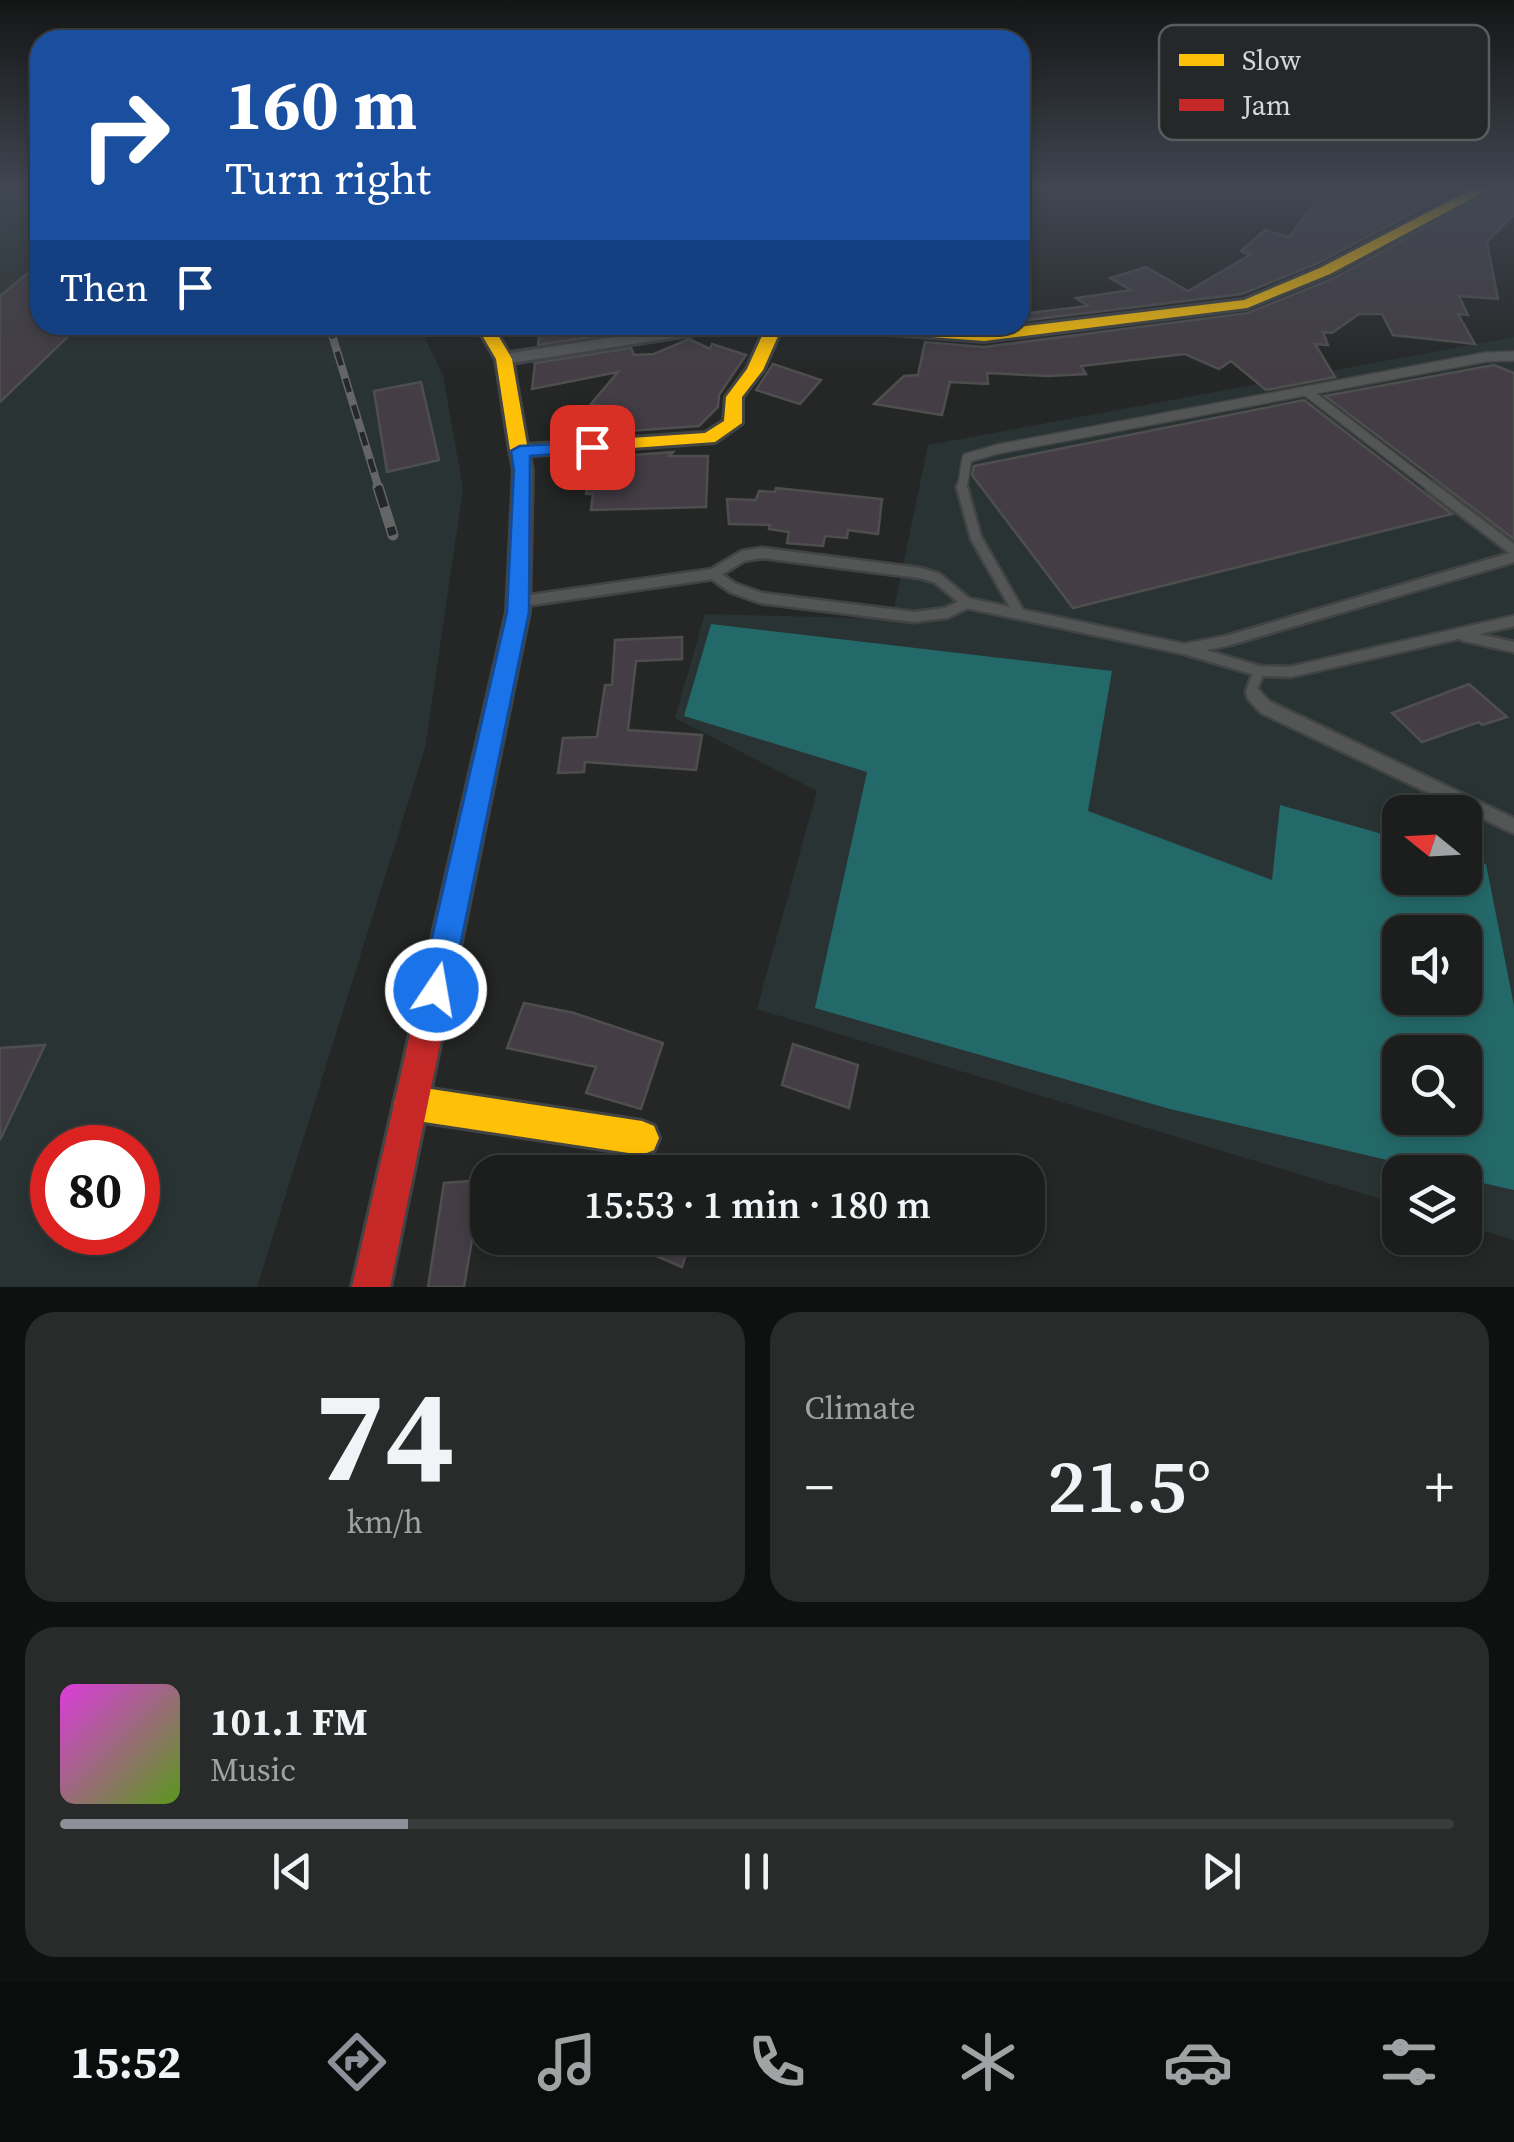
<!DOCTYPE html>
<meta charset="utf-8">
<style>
body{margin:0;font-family:"Source Serif 4",serif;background:#292a2a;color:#f1f3f6;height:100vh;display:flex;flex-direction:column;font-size:38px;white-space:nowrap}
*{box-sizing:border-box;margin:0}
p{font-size:32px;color:#a0a2a4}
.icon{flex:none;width:55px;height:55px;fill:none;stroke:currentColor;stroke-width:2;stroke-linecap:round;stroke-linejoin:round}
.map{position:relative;height:1287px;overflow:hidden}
.details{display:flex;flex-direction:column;gap:25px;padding:25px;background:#0f1010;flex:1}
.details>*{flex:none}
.banner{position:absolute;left:30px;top:30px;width:1000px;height:305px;border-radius:30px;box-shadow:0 5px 15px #0003,0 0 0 2px #3a3b3b;background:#1a4fa0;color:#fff;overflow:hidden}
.needle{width:65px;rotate:288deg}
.controls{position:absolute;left:1382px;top:795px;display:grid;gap:20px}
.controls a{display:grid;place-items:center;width:100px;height:100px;border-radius:20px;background:#1c1d1d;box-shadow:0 5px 15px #0003,0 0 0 2px #3a3b3b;font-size:50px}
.speed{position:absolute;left:30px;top:1125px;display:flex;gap:20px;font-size:50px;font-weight:700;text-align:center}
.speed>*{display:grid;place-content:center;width:130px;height:130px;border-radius:50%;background:#1c1d1d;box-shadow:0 5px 15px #0003,0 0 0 2px #3a3b3b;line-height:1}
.speed .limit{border:15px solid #d22;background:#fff;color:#111}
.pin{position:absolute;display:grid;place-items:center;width:85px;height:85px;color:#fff;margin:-42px;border-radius:20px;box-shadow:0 5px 15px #0006}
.me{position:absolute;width:110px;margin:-55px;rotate:12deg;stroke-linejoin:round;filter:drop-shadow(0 0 8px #0008)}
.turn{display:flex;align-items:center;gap:35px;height:210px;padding:0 30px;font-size:45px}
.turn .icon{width:130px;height:130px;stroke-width:2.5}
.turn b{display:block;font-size:70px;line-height:85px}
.then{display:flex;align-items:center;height:95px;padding:0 30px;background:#0003;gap:20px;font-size:38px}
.big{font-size:75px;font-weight:600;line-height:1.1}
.details .card{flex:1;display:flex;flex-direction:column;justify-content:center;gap:15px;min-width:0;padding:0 35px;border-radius:30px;background:#292a2a}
.details .dial{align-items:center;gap:0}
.dial b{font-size:130px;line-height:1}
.song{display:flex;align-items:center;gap:30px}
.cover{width:120px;height:120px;border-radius:15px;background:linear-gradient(135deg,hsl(300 70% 55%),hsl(90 70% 35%))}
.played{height:10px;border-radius:5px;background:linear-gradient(90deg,#8c9099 25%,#3a3b3b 25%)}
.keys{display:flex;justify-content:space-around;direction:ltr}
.heat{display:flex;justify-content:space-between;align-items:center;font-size:55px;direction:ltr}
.details .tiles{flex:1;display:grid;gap:25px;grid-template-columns:1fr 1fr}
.card:last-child{grid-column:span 2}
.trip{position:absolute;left:470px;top:1155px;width:575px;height:100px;border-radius:30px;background:#1c1d1d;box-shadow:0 5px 15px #0003,0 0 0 2px #3a3b3b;font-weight:600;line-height:100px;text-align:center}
.tab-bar{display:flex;height:160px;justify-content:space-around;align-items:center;background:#0b0c0c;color:#a0a2a4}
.tab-bar .icon{width:70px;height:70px}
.tab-bar .current{color:#8c9099}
.tab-bar b{font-size:45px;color:#f1f3f6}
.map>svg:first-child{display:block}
</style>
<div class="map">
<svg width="1514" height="1287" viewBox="0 0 1514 1287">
<rect width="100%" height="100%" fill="#252727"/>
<g fill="#2a3333" fill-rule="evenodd">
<path d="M0,190H40V325H418L443,375L463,489L425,748L257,1287H0ZM52,1148H138V1232H52Z"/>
<path d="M1514,337V1240L1465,1225V1172H1400V1205L757,1009L817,791L675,718L705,614L892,619L928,445ZM1400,812H1465V878H1400ZM1400,932H1465V998H1400ZM1400,1052H1465V1118H1400Z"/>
</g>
<path fill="#246969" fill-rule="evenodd" d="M711,624L1112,671L1088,811L1272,880L1280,805L1400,839V878H1465V858L1486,864L1514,1006V1190L1465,1179V1172H1438L1170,1109L815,1008L867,772L684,716ZM1400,932H1465V998H1400ZM1400,1052H1465V1118H1400Z"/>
<g fill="#443d45" stroke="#4e4e4e" stroke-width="2.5">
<path d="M1324,190H1458L1316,264L1242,294L1020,321V314L1088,306L1076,298L1131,290L1110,278L1146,267L1188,291L1250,255L1241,251L1265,230L1289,237Z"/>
<path d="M1494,190H1514V215L1487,242L1498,299L1459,296L1468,315L1458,314L1475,344L1393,335L1382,314H1359L1332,333L1323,332L1328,345L1315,344L1335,377L1266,390L1231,361L1219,369L1185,354L1081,366L1086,374L1048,376L987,373L988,384L950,382L942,415L874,404L904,376L918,375L925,342L984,347L1248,313L1334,278Z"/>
<path d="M40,263V325H80L0,402V296Z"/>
<path d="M564,325L563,330L622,325L624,332L538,345L540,326Z"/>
<path d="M689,339L710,349L712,344L746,355L719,395L718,407L699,426L599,433L605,407L591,404L618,372L532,389L535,363L631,348L634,355L654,354Z"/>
<path d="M773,364L821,380L800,404L756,390Z"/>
<path d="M1494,365L1514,373V539L1325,396Z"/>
<path d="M421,382L439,460L387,472L374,391Z"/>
<path d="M1304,400L1452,514L1073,608L972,475L974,466Z"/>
<path d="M673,452L669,456H708L706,507L591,510L593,494H586L594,458Z"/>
<path d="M776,488L882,499L878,534L848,530L847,538L825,536L823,546L787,543L789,532L769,529L770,525L729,524L727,499L756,500L759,491L775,492Z"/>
<path d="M682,637V659L636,661L628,730L702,735L696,770L585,762L584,772L558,773L563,738L597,737L605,685H612L615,640Z"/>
<path d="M1469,684L1507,717L1482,725L1479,722L1422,742L1392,713Z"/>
<path d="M524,1003L574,1013L663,1043L641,1109L586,1093L596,1067L507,1048Z"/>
<path d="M793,1044L858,1065L849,1108L782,1085Z"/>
<path d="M45,1045L0,1140V1048Z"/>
<path d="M484,1180L477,1233L473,1234L464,1287H428L444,1183Z"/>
<path d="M614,1238H691L682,1267Z"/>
</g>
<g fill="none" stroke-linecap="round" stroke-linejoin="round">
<g stroke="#424444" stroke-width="12">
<g id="lane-far2">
<path d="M1306,391L1434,489"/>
<path d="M962,489L967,458L998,449L1486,357L1514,356"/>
</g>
</g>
<g stroke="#424444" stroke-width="15">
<g id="lane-far1">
<path d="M962,487L976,538L1019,613"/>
<path d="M1431,487L1514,550"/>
<path d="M713,574L733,588L761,598L914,617L946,613L967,603"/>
<path d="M524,601L713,574L743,556L762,553L920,573L937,578L967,603L1184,649L1226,641L1514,557"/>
<path d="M1464,636L1514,647"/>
<path d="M1188,650L1259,671L1290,672L1514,621"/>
<path d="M1256,697L1251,692L1259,671"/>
</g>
</g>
<g stroke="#424444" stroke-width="19">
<path id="lane" d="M1254,695L1265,707L1514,826"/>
</g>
<g stroke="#424444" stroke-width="6">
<path id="street" d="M692,325H793L785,330L696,334L504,364L496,359L504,354Z"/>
</g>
<g stroke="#424444" stroke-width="6">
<g id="slow">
<path d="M1471,190H1488L1330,274L1247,308L984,341L839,330L831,325H899L984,331L1244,300L1320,268Z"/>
<path d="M476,325H492L512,359L527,445L705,433L724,421L726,397L747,369L767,325H783L763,370L742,397V423L715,442L520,456L510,450L496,359Z"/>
<path d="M411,1086L642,1121L654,1126L659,1138L654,1150L642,1155L411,1120L399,1115L394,1103L399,1091Z"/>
</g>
</g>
<g stroke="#424444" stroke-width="6">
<path id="jam" d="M519,445L528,450L532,470L529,612L390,1287H352L507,612L514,470L510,450Z"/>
</g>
<use href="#lane-far2" stroke="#545656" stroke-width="9"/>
<use href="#lane-far1" stroke="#545656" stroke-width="10"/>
<use href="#lane" stroke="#545656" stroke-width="14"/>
<use href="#street" fill="#545656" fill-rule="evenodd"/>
<use href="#slow" fill="#ffc107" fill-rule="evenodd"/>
<use href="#jam" fill="#c62828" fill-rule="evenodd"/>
<g stroke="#646666" stroke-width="8">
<path id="rail-far1" d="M329,325L379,489"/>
</g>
<g stroke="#646666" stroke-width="11">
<path id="rail" d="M378,487L393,535"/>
</g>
<use href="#rail-far1" stroke="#242828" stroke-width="5" stroke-dasharray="14" stroke-linecap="butt"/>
<use href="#rail" stroke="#242828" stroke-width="8" stroke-dasharray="21" stroke-linecap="butt"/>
</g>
<linearGradient id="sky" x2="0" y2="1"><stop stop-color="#141515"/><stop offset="0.51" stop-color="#404752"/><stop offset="1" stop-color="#404752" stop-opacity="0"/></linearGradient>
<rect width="1514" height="371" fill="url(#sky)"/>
<path fill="#1a73e8" stroke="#114b97" stroke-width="2.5" d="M592,442L601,447L598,451L530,456L529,612L451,990L447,1000L436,1005L425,1000L420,990L507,612L514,470L511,451L520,446Z"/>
<rect x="1159" y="25" width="330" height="115" rx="15" fill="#242828" stroke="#595d5d" stroke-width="2.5"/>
<rect x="1179" y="54" width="45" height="12" fill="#ffc107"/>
<rect x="1179" y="99" width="45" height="12" fill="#c62828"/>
<g font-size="28" fill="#d5d8d8">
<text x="1242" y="70">Slow</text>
<text x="1242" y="115">Jam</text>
</g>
</svg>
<div class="controls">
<a><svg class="needle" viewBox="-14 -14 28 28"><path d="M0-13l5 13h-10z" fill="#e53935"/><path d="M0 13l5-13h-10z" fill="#a0a2a4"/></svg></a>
<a><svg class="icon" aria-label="sound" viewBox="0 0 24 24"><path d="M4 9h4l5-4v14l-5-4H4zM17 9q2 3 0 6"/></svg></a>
<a><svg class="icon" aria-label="search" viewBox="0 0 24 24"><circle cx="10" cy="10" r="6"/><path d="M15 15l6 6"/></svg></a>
<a><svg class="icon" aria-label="layers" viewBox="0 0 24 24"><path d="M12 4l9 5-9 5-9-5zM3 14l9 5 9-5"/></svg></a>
</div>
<div class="speed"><div class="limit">80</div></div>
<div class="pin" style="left:592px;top:447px;background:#d93025"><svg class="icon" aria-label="arrive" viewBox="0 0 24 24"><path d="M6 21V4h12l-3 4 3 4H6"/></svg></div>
<svg class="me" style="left:436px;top:990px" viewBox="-20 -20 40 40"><circle r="17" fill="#1a73e8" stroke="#fff" stroke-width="3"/><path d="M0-11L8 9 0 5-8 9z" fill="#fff"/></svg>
<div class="trip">15:53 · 1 min · 180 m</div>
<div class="banner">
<div class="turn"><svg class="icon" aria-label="right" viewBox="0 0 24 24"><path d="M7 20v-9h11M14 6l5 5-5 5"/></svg><div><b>160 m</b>Turn right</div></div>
<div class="then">Then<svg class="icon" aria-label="arrive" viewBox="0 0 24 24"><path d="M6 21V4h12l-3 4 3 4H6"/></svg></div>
</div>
</div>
<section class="details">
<div class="tiles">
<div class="card dial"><b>74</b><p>km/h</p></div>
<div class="card"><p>Climate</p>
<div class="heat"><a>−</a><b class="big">21.5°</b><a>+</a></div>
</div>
<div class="card">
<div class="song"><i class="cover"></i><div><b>101.1 FM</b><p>Music</p></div></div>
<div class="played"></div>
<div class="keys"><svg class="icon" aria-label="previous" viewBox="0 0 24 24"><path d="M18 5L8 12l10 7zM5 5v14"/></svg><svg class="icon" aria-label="pause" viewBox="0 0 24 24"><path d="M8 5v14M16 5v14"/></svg><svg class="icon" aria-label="next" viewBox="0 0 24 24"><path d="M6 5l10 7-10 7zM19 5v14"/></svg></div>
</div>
</div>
</section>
<nav class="tab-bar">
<b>15:52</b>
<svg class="icon current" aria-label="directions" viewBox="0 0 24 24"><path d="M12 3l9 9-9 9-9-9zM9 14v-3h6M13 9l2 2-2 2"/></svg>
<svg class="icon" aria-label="music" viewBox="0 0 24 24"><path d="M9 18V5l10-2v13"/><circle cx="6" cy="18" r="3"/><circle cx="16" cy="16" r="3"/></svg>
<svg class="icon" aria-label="phone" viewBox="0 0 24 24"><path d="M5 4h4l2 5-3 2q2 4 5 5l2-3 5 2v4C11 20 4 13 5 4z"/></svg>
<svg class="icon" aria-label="climate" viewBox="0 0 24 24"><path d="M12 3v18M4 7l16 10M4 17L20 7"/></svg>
<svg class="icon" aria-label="car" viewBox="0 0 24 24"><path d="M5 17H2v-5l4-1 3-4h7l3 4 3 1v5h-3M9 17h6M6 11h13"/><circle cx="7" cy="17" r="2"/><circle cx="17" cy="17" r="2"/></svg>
<svg class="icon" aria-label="filters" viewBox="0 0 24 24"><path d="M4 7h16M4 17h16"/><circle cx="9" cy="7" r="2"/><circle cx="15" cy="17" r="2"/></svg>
</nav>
